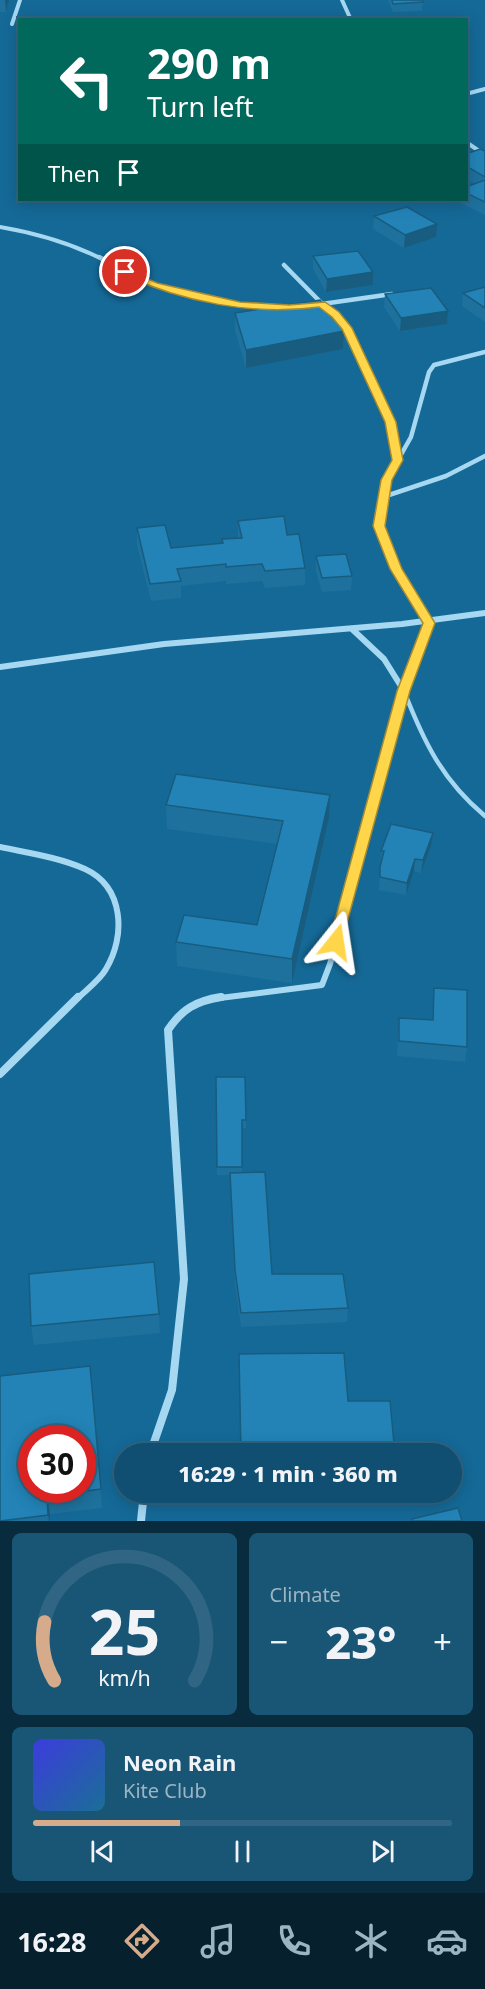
<!DOCTYPE html>
<meta charset="utf-8">
<style>
body{margin:0;font-family:"Noto Sans",sans-serif;background:#195676;color:#f1f3f6;height:100vh;display:flex;flex-direction:column;font-size:22px;white-space:nowrap}
*{box-sizing:border-box;margin:0}
p{font-size:20px;color:#9cb5c3}
.icon{flex:none;width:33px;height:33px;fill:none;stroke:currentColor;stroke-width:2;stroke-linecap:round;stroke-linejoin:round}
.map{position:relative;height:1521px;overflow:hidden}
.details{display:flex;flex-direction:column;gap:12px;padding:12px;background:#092b3e;flex:1}
.details>*{flex:none}
.hud{position:absolute;left:18px;top:18px;width:450px;height:183px;border-radius:0px;box-shadow:0 3px 15px #0003,0 0 0 2px #306684;background:#00695c;color:#fff;overflow:hidden}
.speed{position:absolute;left:18px;top:1425px;display:flex;gap:12px;font-size:30px;font-weight:700;text-align:center}
.speed>*{display:grid;place-content:center;width:78px;height:78px;border-radius:50%;background:#104f71;box-shadow:0 3px 15px #0003,0 0 0 2px #306684;line-height:1}
.speed .limit{border:9px solid #d22;background:#fff;color:#111}
.pin{position:absolute;display:grid;place-items:center;width:51px;height:51px;color:#fff;margin:-26px;border:3px solid #fff;border-radius:50%;box-shadow:0 2px 6px #0007}
.me{position:absolute;width:66px;margin:-33px;rotate:15deg;stroke-linejoin:round;filter:drop-shadow(0 0 4px #0008)}
.turn{display:flex;align-items:center;gap:21px;height:126px;padding:0 30px;font-size:27px}
.turn .icon{width:78px;height:78px;stroke-width:2.5}
.turn b{display:block;font-size:42px;line-height:51px}
.then{display:flex;align-items:center;height:57px;padding:0 30px;background:#0003;gap:12px;font-size:22px}
.big{font-size:45px;font-weight:800;line-height:1.1}
.details .card{flex:1;display:flex;flex-direction:column;justify-content:center;gap:9px;min-width:0;padding:0 21px;border-radius:9px;background:#195676}
.details .dial{align-items:center;gap:0}
.dial svg{height:156px;overflow:visible;fill:none;stroke:#306684;stroke-width:7;stroke-linecap:round;text-anchor:middle}
.dial text{fill:#f1f3f6;stroke:none}
.song{display:flex;align-items:center;gap:18px}
.cover{width:72px;height:72px;border-radius:9px;background:linear-gradient(135deg,hsl(240 70% 55%),hsl(200 70% 35%))}
.played{height:6px;border-radius:3px;background:linear-gradient(90deg,#d6ab8b 35%,#306684 35%)}
.keys{display:flex;justify-content:space-around;direction:ltr}
.heat{display:flex;justify-content:space-between;align-items:center;font-size:33px;direction:ltr}
.details .tiles{flex:1;display:grid;gap:12px;grid-template-columns:1fr 1fr}
.card:last-child{grid-column:span 2}
.trip{position:absolute;left:114px;top:1443px;width:348px;height:60px;border-radius:30px;background:#104f71;box-shadow:0 3px 15px #0003,0 0 0 2px #306684;font-weight:800;line-height:60px;text-align:center}
.menu{display:flex;height:96px;justify-content:space-around;align-items:center;background:#06202d;color:#9cb5c3}
.menu .icon{width:42px;height:42px}
.menu .active{color:#d6ab8b}
.menu b{font-size:27px;color:#f1f3f6}
.map>svg:first-child{display:block}
</style>
<div class="map">
<svg width="485" height="1521" viewBox="0 0 485 1521">
<rect width="100%" height="100%" fill="#156997"/>
<g fill="none" stroke-linecap="round" stroke-linejoin="round">
<path stroke="#a6d8f2" stroke-width="4.5" d="M404,691C424,742 442,780 485,816"/>
<g stroke="#a6d8f2" stroke-width="4">
<path d="M342,0L351,20"/>
<path d="M12,24L20,0"/>
<path d="M466,94L485,89"/>
<path d="M466,142L485,155"/>
<path d="M0,227C35,233 70,243 102,259"/>
</g>
<g stroke="#a6d8f2" stroke-width="4.5">
<path d="M99,257L154,285L240,305L270,308"/>
<path d="M284,265L347,329L390,422L398,461L383,492L379,519L387,551L405,585"/>
<path d="M322,304L392,294"/>
<path d="M398,460L411,437L429,372L434,365L485,352"/>
<path d="M383,497L446,476L485,456"/>
</g>
<g stroke="#a6d8f2" stroke-width="6">
<path d="M352,629L384,659L404,691"/>
<path d="M0,667L164,644L402,624L485,613"/>
<path d="M0,847C28,853 58,857 85,869C124,887 126,936 106,969C100,980 86,990 77,999"/>
<path d="M212,999L322,985L330,964L404,691L429,623L404,584"/>
</g>
<g stroke="#a6d8f2" stroke-width="8">
<path d="M0,1074L78,997"/>
<path d="M150,1454L172,1390L184,1279L168,1030C182,1009 196,1001 221,997"/>
<path d="M141,1521L144,1492"/>
</g>
</g>
<g fill="#1e719d">
<path d="M0,0H9L6,12H0Z"/>
<path d="M388,0H422L423,2L422,11L393,12Z"/>
<path d="M485,151V215L459,202V200H466V187L475,184L466,179V154Z"/>
<path d="M374,216L436,237L404,248L373,229Z"/>
<path d="M313,256L373,272V285L326,292L313,269Z"/>
<path d="M485,287V322L462,306L463,293Z"/>
<path d="M385,294L448,311L447,324L400,331L384,307Z"/>
<path d="M235,313L344,331L343,349L246,368L235,331Z"/>
<path d="M238,521L287,535L305,568V585L265,588L262,581L226,584V581L181,586V598L151,601L137,545V528L171,548L222,543L238,538Z"/>
<path d="M316,556L352,576L351,590L322,592L316,571Z"/>
<path d="M166,805L329,818L292,983L177,966L176,942L257,925L278,844L167,829Z"/>
<path d="M431,846L421,873L414,871L406,895L379,890L381,851Z"/>
<path d="M434,988L467,1047L465,1062L397,1056L399,1018L432,1020Z"/>
<path d="M216,1077H245L246,1128H242V1172L272,1274L348,1308L347,1322L241,1327L235,1285L230,1175H217Z"/>
<path d="M159,1314L160,1333L34,1345L31,1326Z"/>
<path d="M90,1366L102,1508L50,1514V1521H0Z"/>
</g>
<g fill="#185c7f">
<path d="M5,0H9L6,12Z"/>
<path d="M437,224L436,237L404,248L405,235Z"/>
<path d="M373,272V285L326,292L327,279Z"/>
<path d="M448,311L447,324L400,331L401,318Z"/>
<path d="M344,331L343,349L246,368V350Z"/>
<path d="M330,795L329,818L292,983V959Z"/>
<path d="M433,833L431,846L421,873L423,860Z"/>
<path d="M415,859L414,871L406,895L407,883Z"/>
<path d="M47,1496L50,1514V1521H49L48,1515Z"/>
</g>
<g fill="#2383b6" stroke="#185c7f" stroke-width="1.5" fill-rule="evenodd">
<path d="M392,0H422L423,2L393,4Z"/>
<path d="M480,149L485,151V177L466,166V154Z"/>
<path d="M485,180V202L466,193V187Z"/>
<path d="M407,207L437,224L405,235L374,216Z"/>
<path d="M358,251L373,272L327,279L313,256Z"/>
<path d="M485,287V308L463,293Z"/>
<path d="M431,288L448,311L401,318L385,294Z"/>
<path d="M320,300L344,331L246,350L235,313Z"/>
<path d="M284,516L287,535L299,534L305,568L265,571L262,564L226,567V564L177,569L181,581L150,584L137,528L165,525L171,548L223,543L222,539L242,538L238,521Z"/>
<path d="M346,554L352,576L322,578L316,556Z"/>
<path d="M176,774L330,795L292,959L176,942L184,915L257,925L283,821L166,805Z"/>
<path d="M391,824L433,833L423,860L415,859L407,883L380,877V867L384,851H381Z"/>
<path d="M434,988L467,990V1047L399,1041V1018L433,1020Z"/>
<path d="M216,1077H245L246,1120H242V1167H217Z"/>
<path d="M265,1172L272,1274H343L348,1308L241,1313L235,1270L230,1173Z"/>
<path d="M154,1262L159,1314L31,1326L29,1274Z"/>
<path d="M344,1353L348,1401H390L395,1454H241L239,1354Z"/>
<path d="M90,1366L101,1489L47,1496L48,1515L0,1521V1376ZM32,1438H82V1490H32Z"/>
<path d="M458,1508L462,1521H413L412,1519Z"/>
</g>
<path fill="#ffd54a" stroke="#a68a30" stroke-width="1.5" d="M125,269L157,283L240,302L289,305L325,302L339,312L352,328L396,422L403,460L392,480L385,526L402,569L435,623L410,691L341,945H331L329,942L397,691L423,623L390,569L373,526L381,480L392,460L385,422L342,329L332,317L319,307C253,316 182,302 122,274L120,272Z"/>
</svg>
<div class="speed"><div class="limit">30</div></div>
<div class="pin" style="left:125px;top:272px;background:#d93025"><svg class="icon" aria-label="arrive" viewBox="0 0 24 24"><path d="M6 21V4h12l-3 4 3 4H6"/></svg></div>
<svg class="me" style="left:336px;top:942px" viewBox="-20 -20 40 40"><path d="M0-17L14 15 0 8-14 15z" fill="#ffd54a" stroke="#fff" stroke-width="4"/></svg>
<div class="trip">16:29 · 1 min · 360 m</div>
<div class="hud">
<div class="turn"><svg class="icon" aria-label="left" viewBox="0 0 24 24"><path d="M17 20v-9H6M10 6l-5 5 5 5"/></svg><div><b>290 m</b>Turn left</div></div>
<div class="then">Then<svg class="icon" aria-label="arrive" viewBox="0 0 24 24"><path d="M6 21V4h12l-3 4 3 4H6"/></svg></div>
</div>
</div>
<section class="details">
<div class="tiles">
<div class="card dial"><svg viewBox="0 0 100 80">
<path d="M14 69A42 42 0 1 1 86 69"/>
<path d="M14 69A42 42 0 0 1 9 39" stroke="#d6ab8b"/>
<text x="50" y="56" font-size="32" font-weight="700">25</text>
<text x="50" y="72" font-size="11">km/h</text>
</svg></div>
<div class="card"><p>Climate</p>
<div class="heat"><a>−</a><b class="big">23°</b><a>+</a></div>
</div>
<div class="card">
<div class="song"><i class="cover"></i><div><b>Neon Rain</b><p>Kite Club</p></div></div>
<div class="played"></div>
<div class="keys"><svg class="icon" aria-label="previous" viewBox="0 0 24 24"><path d="M18 5L8 12l10 7zM5 5v14"/></svg><svg class="icon" aria-label="pause" viewBox="0 0 24 24"><path d="M8 5v14M16 5v14"/></svg><svg class="icon" aria-label="next" viewBox="0 0 24 24"><path d="M6 5l10 7-10 7zM19 5v14"/></svg></div>
</div>
</div>
</section>
<nav class="menu">
<b>16:28</b>
<svg class="icon active" aria-label="directions" viewBox="0 0 24 24"><path d="M12 3l9 9-9 9-9-9zM9 14v-3h6M13 9l2 2-2 2"/></svg>
<svg class="icon" aria-label="music" viewBox="0 0 24 24"><path d="M9 18V5l10-2v13"/><circle cx="6" cy="18" r="3"/><circle cx="16" cy="16" r="3"/></svg>
<svg class="icon" aria-label="phone" viewBox="0 0 24 24"><path d="M5 4h4l2 5-3 2q2 4 5 5l2-3 5 2v4C11 20 4 13 5 4z"/></svg>
<svg class="icon" aria-label="climate" viewBox="0 0 24 24"><path d="M12 3v18M4 7l16 10M4 17L20 7"/></svg>
<svg class="icon" aria-label="car" viewBox="0 0 24 24"><path d="M5 17H2v-5l4-1 3-4h7l3 4 3 1v5h-3M9 17h6M6 11h13"/><circle cx="7" cy="17" r="2"/><circle cx="17" cy="17" r="2"/></svg>
</nav>
